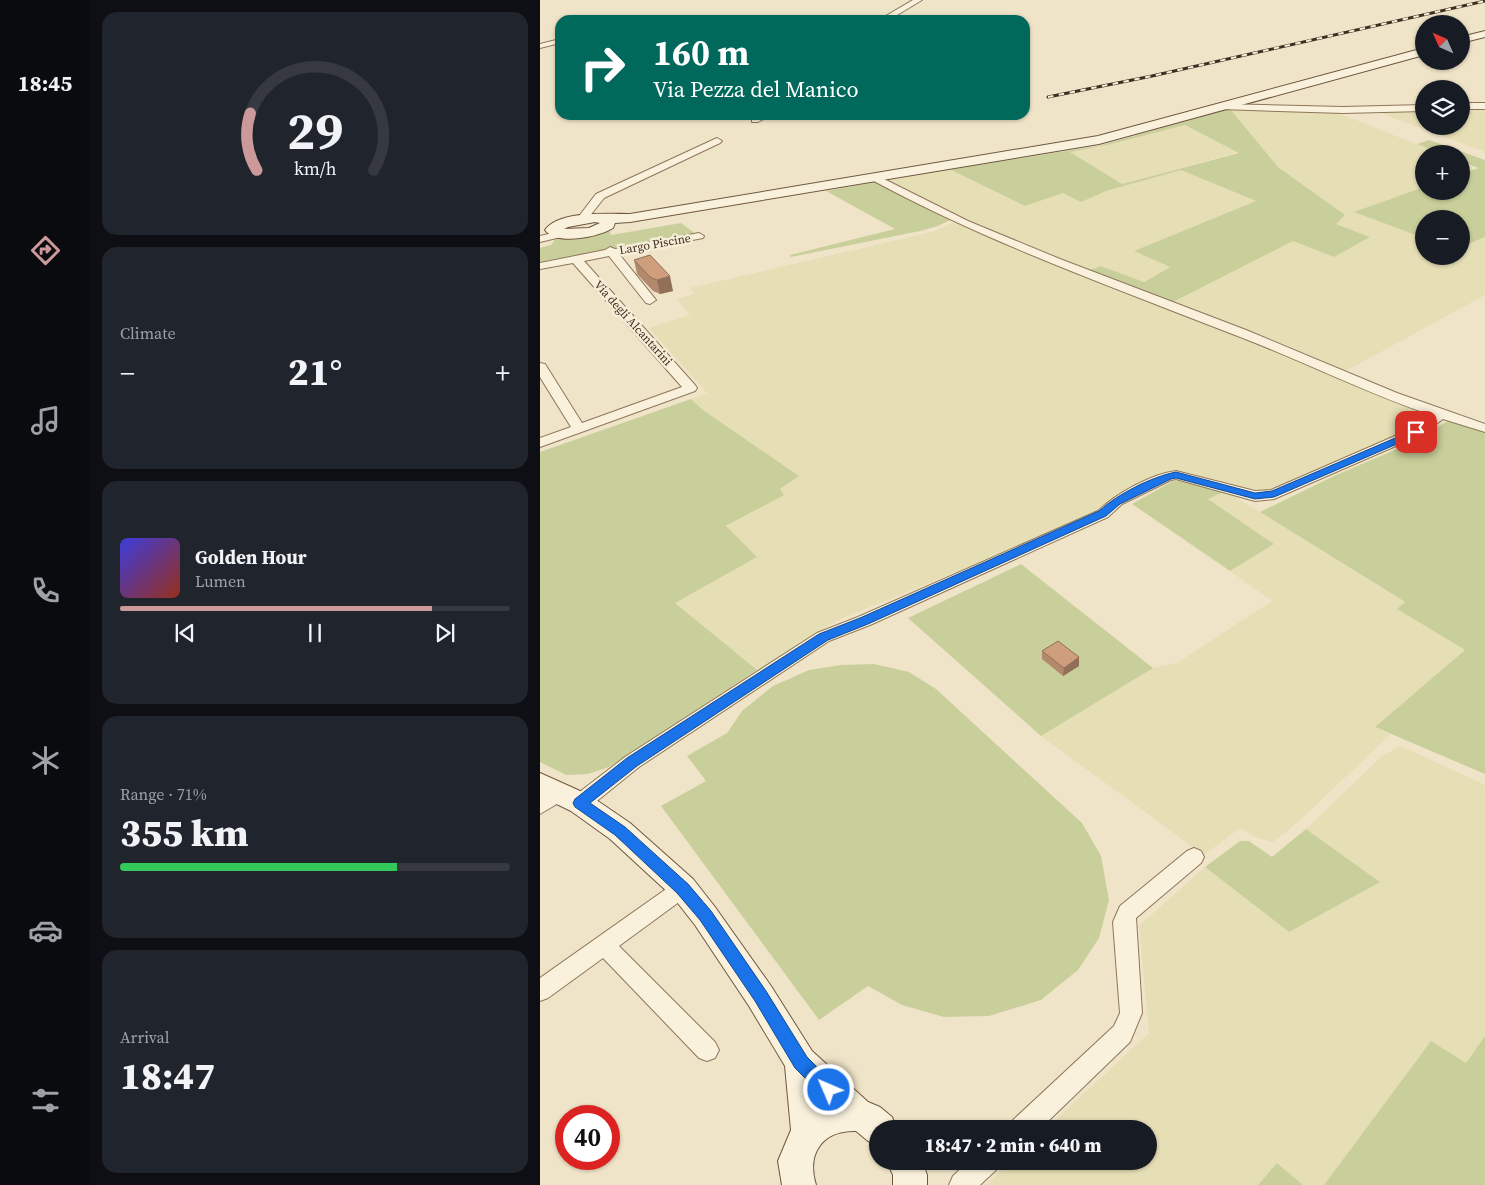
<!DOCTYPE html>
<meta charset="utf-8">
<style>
body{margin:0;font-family:"Source Serif 4",serif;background:#20242c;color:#f1f3f6;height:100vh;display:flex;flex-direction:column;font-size:19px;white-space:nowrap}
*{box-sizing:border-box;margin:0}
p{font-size:16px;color:#9ea1a6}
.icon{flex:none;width:28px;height:28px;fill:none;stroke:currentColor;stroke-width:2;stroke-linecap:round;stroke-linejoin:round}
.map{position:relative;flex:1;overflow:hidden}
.drawer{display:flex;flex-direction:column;gap:12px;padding:12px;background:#0d0f14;width:450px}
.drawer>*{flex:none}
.top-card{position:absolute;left:15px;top:15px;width:475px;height:105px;border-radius:15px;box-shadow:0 1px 4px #0004;background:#00695c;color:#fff;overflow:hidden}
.needle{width:32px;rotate:315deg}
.tools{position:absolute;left:875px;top:15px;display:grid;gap:10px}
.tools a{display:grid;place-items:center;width:55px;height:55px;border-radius:50%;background:#171b24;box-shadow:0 1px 4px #0004;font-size:25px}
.speed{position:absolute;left:15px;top:1105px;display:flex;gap:10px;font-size:25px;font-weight:700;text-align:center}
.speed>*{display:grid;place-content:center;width:65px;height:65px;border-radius:50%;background:#171b24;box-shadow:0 1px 4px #0004;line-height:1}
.speed .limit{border:8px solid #d22;background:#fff;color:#111}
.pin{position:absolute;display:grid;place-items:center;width:42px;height:42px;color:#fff;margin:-21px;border-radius:10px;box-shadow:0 2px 8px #0006}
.me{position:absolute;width:55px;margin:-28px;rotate:315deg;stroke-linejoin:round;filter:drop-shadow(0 0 4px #0008)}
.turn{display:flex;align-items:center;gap:18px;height:105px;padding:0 15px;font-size:22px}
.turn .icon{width:65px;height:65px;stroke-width:2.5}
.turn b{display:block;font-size:35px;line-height:42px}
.big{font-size:38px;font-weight:800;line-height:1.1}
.drawer .widget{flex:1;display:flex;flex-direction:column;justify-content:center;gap:8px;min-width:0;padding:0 18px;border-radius:15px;background:#20242c}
.drawer .dial{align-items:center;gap:0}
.dial svg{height:130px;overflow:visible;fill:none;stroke:#363941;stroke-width:7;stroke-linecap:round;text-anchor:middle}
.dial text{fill:#f1f3f6;stroke:none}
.song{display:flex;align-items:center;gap:15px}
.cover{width:60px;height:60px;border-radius:8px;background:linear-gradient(135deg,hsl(240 70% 55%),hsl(10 70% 35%))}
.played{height:5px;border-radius:2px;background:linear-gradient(90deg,#cc999b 80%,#363941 80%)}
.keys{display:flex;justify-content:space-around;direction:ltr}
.heat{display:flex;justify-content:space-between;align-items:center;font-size:28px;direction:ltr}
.charge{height:8px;border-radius:4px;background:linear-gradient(90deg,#34c759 71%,#363941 0)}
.trip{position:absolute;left:329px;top:1120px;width:288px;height:50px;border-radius:25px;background:#171b24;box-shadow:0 1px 4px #0004;font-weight:800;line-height:50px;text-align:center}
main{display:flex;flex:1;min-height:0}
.tab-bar{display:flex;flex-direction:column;width:90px;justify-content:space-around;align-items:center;background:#090b0e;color:#9ea1a6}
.tab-bar .icon{width:35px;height:35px}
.tab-bar .selected{color:#cc999b}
.tab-bar b{font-size:22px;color:#f1f3f6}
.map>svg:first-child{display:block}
</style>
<main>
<nav class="tab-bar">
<b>18:45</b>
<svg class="icon selected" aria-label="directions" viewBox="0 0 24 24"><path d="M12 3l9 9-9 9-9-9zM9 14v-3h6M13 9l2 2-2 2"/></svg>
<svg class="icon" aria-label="music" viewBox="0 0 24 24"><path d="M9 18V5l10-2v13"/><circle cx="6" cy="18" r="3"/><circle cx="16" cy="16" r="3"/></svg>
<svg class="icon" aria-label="phone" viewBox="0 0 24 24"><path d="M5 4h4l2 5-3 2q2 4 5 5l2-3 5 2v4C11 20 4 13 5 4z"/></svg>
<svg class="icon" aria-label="climate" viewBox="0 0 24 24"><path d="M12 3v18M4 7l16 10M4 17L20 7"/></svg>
<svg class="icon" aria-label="car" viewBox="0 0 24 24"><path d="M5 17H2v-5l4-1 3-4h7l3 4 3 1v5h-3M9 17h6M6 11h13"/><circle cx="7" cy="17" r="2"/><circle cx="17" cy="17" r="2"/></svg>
<svg class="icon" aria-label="filters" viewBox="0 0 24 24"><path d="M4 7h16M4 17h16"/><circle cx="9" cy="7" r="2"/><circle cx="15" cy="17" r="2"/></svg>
</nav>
<section class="drawer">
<div class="widget dial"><svg viewBox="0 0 100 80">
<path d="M14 69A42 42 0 1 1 86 69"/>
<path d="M14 69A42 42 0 0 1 10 34" stroke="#cc999b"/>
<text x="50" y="56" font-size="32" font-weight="700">29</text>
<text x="50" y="72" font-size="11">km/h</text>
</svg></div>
<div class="widget"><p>Climate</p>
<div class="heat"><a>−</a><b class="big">21°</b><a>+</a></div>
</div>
<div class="widget">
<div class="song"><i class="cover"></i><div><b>Golden Hour</b><p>Lumen</p></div></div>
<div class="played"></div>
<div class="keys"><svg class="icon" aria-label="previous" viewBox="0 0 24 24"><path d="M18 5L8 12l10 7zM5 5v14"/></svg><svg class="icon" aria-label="pause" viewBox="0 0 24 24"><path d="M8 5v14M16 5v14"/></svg><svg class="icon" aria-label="next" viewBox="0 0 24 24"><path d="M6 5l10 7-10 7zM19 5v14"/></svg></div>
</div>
<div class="widget"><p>Range · 71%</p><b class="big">355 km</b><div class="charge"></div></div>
<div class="widget"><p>Arrival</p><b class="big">18:47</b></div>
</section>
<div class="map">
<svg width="945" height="1185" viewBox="0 0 945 1185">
<rect width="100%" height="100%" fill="#f0e4c8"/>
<g fill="#e6deb5">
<path d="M940,107L945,109V152L838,112L884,110V126H921V108Z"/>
<path d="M690,109L796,112L901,154H884V187L815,212L884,238V256H921V247L945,237V295L804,372L633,302L753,241L794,257L830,237L796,224L805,215L738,167Z"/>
<path d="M645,124L699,152L582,184L529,152L567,145Z"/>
<path d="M409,169L485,206L523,193L541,201L566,191L641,170L716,201L594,251L630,267L603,282L562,266L550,270L480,244L393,207L348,180Z"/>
<path d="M418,221L895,416L882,429L732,493H714L639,470L558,514L296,621L217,670L134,603L217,557L186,527L243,495L240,489L259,476L163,410L151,399L167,393L109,328L150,315L137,299L155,294L150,288L392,232Z"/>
<path d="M686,491L865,603L857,609L925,650L835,727L850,735L757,823L733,842L717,838L700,828L664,855L501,736L613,668L637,663L732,601L690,571L734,544L668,499Z"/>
<path d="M861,746L945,785V1036L926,1063L891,1041L784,1185H763L737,1163L718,1185H446L471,1161H608V1129H506L609,1033L599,926L665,867L749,932L839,881L766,829L841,757Z"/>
</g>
<g fill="#c9cf9b" fill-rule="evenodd">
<path d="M690,109L738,167L805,215L796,224L830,237L794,257L753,241L633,302L550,270L561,266L604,282L630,267L594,251L716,201L641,170L566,191L541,202L523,193L485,206L409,169L558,146ZM645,125L699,153L582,184L530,152L567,145Z"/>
<path d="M889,140L945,160V237L921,247V219H884V238L814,212L884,187V191H921V174L938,168L921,161V154H901L877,144Z"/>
<path d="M340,181L376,203L412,219L398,226L380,231L251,257L250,255L355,229L286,191Z"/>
<path d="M141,223L156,234L0,262V248L11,245L16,238L54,234L69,229L71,235Z"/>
<path d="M151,399L163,410L259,476L240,489L244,495L186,526L217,557L135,603L217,670L69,767L48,774L26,775L0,762V452Z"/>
<path d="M911,419L945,429V774L835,727L925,650L857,609L865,602L720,512L796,475L871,443Z"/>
<path d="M648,480L686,491L668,499L734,544L690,571L592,504L633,481Z"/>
<path d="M481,564L613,668L501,736L368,618Z"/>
<path d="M334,664L369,672L396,689L542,823L561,856L569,900L559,938L538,970L501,1000L449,1016L404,1017L362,1005L328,986L279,1020L121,806L166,781L147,756L187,733L202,711L233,686L269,670L301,665Z"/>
<path d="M766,829L840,882L749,932L665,867L700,841H709L732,857Z"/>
<path d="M945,1036V1185H784L891,1041L926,1063Z"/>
<path d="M737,1163L763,1185H718Z"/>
</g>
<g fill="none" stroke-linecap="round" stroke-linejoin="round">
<g stroke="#8d765c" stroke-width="2">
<g id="street">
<path d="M373,0H382L349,20H339Z"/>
<path d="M20,39V43L0,48V44Z"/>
<rect x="921" y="103" width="24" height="6"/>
<path d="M683,104L803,107L884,105V111L803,113L680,109L679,107Z"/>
<path d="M218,115H230L218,122H212V118Z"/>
<path d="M177,138L182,141L180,143L64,198L45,222L41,223L36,220L56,194Z"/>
<path d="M336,175L428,221L520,259L706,330L857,393L945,424V432L903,419L881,435L734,499L715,501L636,479L631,480L582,504L568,517L330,625L289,641L99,767L47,809L40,811L33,809L30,803L33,797L85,757L277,633L318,617L558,511C576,494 611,474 636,471L715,491L731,490L871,429L891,415C824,392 761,360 695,335C572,287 449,243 332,180L331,178Z"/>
<path d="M21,231L25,232L26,234L25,236L0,242V236Z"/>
<path d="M159,233L164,236L163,238L79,254L116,300L110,304L106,303L69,256L44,261L155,385L157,388L155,391L0,447V438L31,427L0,377V363L5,364L42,423L142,387L33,263L0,269V263L65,250L70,247L75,249Z"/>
<path d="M20,785L27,788L30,793L27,798L0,814V796Z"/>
<path d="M654,848L661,851L664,857L661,863L596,918L602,1013L590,1042L500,1129H470L473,1120L574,1026L580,1013L573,922L580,906L647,851Z"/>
<path d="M143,879L150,882L153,888L150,894L79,946L175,1042L179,1050L175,1058L167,1061L159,1058L63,958L8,998L0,1001V978L136,882Z"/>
<path d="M429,1161H459L456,1170L440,1185H409L413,1176Z"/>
</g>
</g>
<g stroke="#6f573f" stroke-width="2">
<g id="secondary">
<path d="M945,31V37L921,43V37Z"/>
<path d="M884,48V55L559,144L90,222L75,223L73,228C59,237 16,246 5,230C19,210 68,214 90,214L558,136ZM55,222L60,223L49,228L24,229L28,227Z"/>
<path d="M0,773L49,795L90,823L153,879L175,907L231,986L272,1051L328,1102L340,1107L352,1117L357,1129H338V1145L328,1141L316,1131C283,1130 266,1153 276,1185H242L238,1161L251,1130L245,1066L209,1006L155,925L133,897L70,839L31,811L0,796Z"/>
<path d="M347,1161H382L387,1175V1185H353V1175Z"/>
</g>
</g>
<use href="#street" fill="#faf1dc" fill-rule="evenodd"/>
<use href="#secondary" fill="#faf1dc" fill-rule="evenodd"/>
<g stroke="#3d2e20" stroke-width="3">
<path id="rail" d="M508,97L612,76L945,1"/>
</g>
<use href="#rail" stroke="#f7eed8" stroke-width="2" stroke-dasharray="5.5" stroke-linecap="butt"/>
</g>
<g fill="#b2896c">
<path d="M94,260L133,291L120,294L113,291L97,274Z"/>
<path d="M502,651L539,657V666L523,676L502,659Z"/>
</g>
<g fill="#916f58">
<path d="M130,276L133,291L120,294L117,280Z"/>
<path d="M539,657V666L523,676L524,668Z"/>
</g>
<g fill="#cf9f7d" stroke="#916f58">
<path d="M110,255L130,276L117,280L110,277L94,260Z"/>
<path d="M518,641L539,657L524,668L502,651Z"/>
</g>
<path fill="#1a73e8" stroke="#114b97" d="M876,429L881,432L880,434L734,497L715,499L636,478L631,479L580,504L566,516L328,624L288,640L97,766L50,803L85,827L148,884L171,911L226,991L267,1057L295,1085L297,1090L295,1096L289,1099L283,1096L255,1068L215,1001L160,920L137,893L75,835L35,807L33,803L35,799L87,758L279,634L320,618L559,511C578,494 611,477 636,472L715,493L732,491Z"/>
<g text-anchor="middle" stroke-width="5" stroke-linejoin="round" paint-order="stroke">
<g font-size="12" fill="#3d2e20" stroke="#f7eed8">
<text transform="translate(115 244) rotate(-10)" y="4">Largo Piscine</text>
<text transform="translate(93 323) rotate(48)" y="4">Via degli Alcantarini</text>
</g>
</g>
</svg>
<div class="tools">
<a><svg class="needle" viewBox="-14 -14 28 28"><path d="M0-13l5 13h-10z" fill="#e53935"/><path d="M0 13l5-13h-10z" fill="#9ea1a6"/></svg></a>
<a><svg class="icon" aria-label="layers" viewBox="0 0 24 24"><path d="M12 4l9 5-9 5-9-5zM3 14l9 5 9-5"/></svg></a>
<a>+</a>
<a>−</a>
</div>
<div class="speed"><div class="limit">40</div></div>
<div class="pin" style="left:876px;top:432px;background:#d93025"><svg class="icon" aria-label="arrive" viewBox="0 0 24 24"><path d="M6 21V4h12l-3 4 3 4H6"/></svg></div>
<svg class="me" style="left:289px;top:1090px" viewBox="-20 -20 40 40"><circle r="17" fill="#1a73e8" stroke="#fff" stroke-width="3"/><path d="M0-11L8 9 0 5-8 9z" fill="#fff"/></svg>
<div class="trip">18:47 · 2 min · 640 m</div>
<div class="top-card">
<div class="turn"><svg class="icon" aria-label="right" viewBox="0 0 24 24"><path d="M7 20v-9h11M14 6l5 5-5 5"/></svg><div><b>160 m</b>Via Pezza del Manico</div></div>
</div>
</div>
</main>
